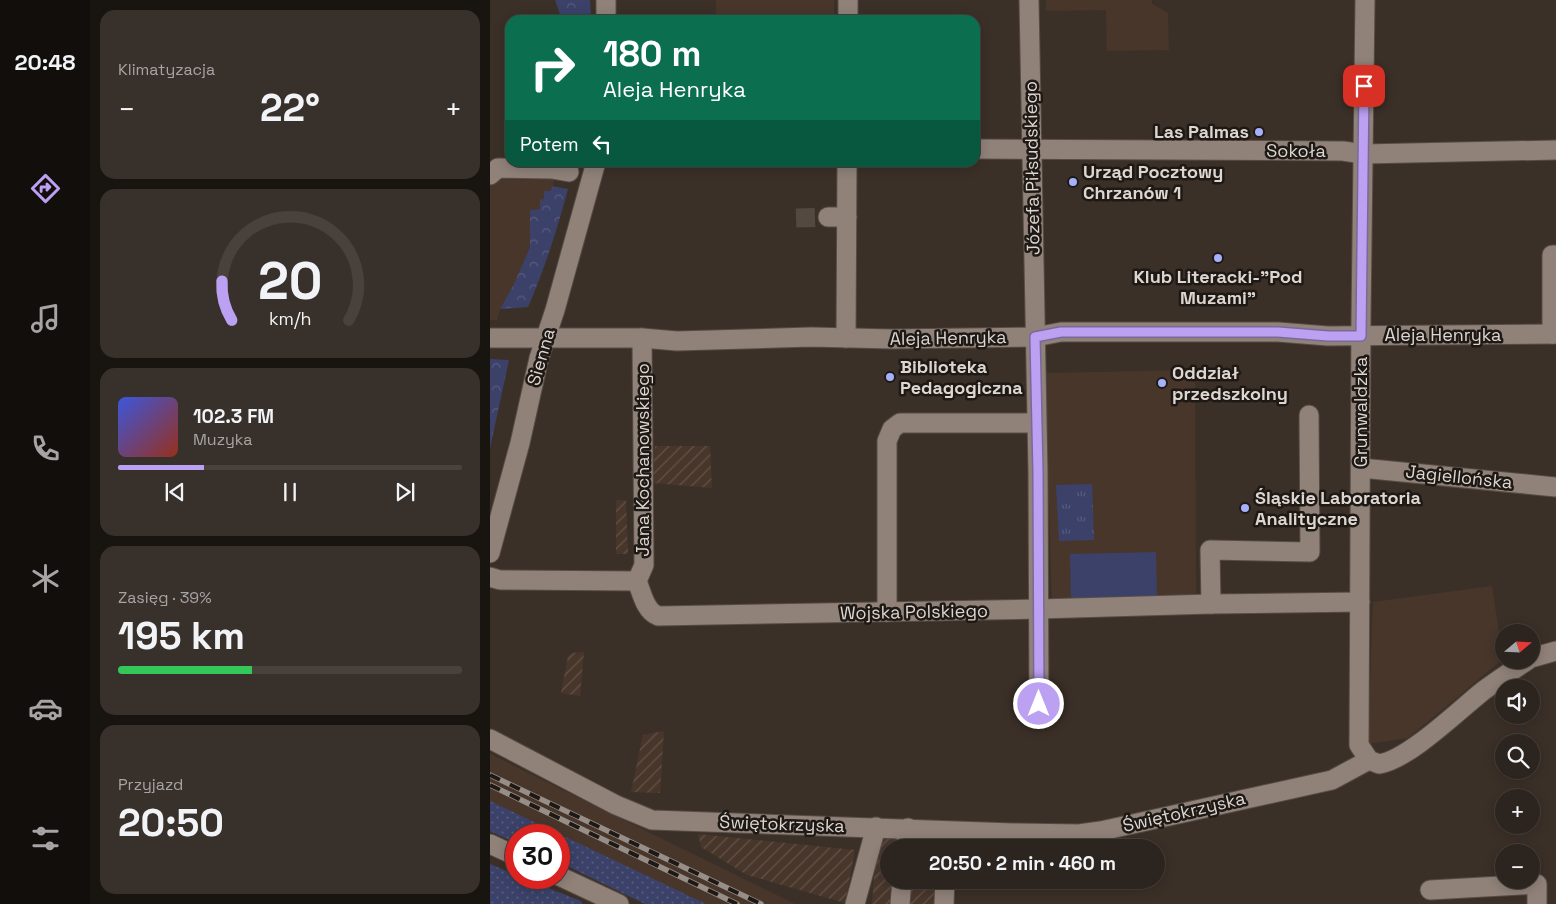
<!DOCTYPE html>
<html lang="pl">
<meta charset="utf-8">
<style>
body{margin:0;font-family:"Space Grotesk",sans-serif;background:#38302b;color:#f1f3f6;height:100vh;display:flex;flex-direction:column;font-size:19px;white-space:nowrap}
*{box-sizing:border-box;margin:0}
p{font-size:16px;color:#a6a4a4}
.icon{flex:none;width:28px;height:28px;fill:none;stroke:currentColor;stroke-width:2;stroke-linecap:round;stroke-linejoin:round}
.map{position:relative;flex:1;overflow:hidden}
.side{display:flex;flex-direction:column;gap:10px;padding:10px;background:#181410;width:400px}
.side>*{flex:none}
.guide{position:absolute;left:15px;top:15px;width:475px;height:152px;border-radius:15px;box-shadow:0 2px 12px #0003,0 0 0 1px #48413c;background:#0b6e4f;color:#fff;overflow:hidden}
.needle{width:32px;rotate:71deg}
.buttons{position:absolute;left:1005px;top:624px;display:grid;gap:10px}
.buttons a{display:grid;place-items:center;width:45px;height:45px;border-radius:50%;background:#2c241e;box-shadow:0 2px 12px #0003,0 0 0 1px #48413c;font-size:25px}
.speed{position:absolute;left:15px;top:824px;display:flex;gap:10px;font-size:25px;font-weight:700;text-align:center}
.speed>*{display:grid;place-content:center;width:65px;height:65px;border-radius:50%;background:#2c241e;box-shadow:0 2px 12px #0003,0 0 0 1px #48413c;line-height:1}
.speed .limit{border:8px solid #d22;background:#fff;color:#111}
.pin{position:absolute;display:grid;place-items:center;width:42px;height:42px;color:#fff;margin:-21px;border-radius:10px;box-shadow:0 2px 8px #0006}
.me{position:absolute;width:55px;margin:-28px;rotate:0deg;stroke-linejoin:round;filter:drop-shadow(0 0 4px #0008)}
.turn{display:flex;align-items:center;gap:18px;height:105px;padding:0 15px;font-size:22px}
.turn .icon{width:65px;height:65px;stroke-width:2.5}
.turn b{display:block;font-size:35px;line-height:42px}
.then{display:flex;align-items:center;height:48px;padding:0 15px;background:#0003;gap:10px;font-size:19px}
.big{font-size:38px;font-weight:800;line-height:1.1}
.side .tile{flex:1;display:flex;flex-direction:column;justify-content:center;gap:8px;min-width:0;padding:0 18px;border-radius:15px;background:#38302b}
.side .dial{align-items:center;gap:0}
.dial svg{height:130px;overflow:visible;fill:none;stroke:#48413c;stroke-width:7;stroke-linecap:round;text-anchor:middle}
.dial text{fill:#f1f3f6;stroke:none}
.song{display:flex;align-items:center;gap:15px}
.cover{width:60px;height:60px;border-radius:8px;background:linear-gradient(135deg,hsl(230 70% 55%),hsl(10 70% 35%))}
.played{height:5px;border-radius:2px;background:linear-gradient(90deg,#bca0f2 25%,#48413c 25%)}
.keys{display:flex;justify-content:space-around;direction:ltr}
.heat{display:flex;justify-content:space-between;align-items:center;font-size:28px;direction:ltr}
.charge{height:8px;border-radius:4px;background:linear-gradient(90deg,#34c759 39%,#48413c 0)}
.trip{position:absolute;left:390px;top:839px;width:285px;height:50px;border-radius:25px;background:#2c241e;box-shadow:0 2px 12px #0003,0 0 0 1px #48413c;font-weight:800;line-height:50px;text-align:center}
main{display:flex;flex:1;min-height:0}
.menu{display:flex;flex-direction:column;width:90px;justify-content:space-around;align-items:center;background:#120e0c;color:#a6a4a4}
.menu .icon{width:35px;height:35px}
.menu .active{color:#bca0f2}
.menu b{font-size:22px;color:#f1f3f6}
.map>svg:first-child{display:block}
</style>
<main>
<nav class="menu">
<b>20:48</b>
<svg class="icon active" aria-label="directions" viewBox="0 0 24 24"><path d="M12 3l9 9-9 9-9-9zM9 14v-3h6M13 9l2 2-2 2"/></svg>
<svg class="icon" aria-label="music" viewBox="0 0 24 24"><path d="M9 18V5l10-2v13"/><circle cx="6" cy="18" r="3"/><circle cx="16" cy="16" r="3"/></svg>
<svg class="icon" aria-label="phone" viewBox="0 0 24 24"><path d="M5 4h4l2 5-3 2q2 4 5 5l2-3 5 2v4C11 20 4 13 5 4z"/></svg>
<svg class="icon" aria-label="climate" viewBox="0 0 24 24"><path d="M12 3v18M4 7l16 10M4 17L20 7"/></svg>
<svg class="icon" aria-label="car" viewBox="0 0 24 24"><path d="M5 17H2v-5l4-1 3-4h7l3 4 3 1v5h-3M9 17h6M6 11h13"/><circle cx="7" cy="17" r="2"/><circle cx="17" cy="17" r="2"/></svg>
<svg class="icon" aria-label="filters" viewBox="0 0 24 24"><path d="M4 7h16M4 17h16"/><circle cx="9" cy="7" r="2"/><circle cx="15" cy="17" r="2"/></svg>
</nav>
<section class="side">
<div class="tile"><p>Klimatyzacja</p>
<div class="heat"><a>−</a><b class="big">22°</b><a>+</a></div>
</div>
<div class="tile dial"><svg viewBox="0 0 100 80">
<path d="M14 69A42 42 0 1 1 86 69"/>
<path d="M14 69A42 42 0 0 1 8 45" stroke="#bca0f2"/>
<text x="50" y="56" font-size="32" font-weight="700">20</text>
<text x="50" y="72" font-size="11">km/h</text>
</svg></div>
<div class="tile">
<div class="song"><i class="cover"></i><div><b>102.3 FM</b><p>Muzyka</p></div></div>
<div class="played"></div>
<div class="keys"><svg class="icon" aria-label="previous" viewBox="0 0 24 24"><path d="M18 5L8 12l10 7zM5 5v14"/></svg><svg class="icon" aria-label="pause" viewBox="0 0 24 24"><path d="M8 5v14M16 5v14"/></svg><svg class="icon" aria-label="next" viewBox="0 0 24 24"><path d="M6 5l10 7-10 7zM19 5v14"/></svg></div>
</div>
<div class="tile"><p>Zasięg · 39%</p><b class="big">195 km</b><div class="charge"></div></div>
<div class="tile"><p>Przyjazd</p><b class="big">20:50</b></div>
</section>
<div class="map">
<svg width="1066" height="904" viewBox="0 0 1066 904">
<defs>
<pattern id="industrial-furrows" width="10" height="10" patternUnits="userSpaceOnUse" patternTransform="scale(1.25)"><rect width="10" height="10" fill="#48362b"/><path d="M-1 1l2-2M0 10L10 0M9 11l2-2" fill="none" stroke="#625249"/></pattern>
<pattern id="grass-dots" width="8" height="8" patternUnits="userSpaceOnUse" patternTransform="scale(1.25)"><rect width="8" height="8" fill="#3b4169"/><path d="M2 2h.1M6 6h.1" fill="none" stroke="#575c7d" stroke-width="1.8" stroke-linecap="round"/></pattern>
<pattern id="forest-crowns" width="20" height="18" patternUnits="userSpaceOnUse" patternTransform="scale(1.25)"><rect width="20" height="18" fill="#3b4169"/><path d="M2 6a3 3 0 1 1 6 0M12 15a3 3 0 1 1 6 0" fill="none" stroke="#575c7d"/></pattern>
<pattern id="park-tufts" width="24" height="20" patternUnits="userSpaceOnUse" patternTransform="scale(1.25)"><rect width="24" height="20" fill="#3b4169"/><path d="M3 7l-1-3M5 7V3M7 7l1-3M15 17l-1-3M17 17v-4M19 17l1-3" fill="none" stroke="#575c7d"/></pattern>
</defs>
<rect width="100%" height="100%" fill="#3b3028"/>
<g fill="#48362b">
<rect x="226" y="0" width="118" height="20"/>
<path d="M556,0H662V4L678,13L679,50L617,51L616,10L556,11Z"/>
<path d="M20,158V162L67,163L62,191L54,200L50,209L40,247L24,285L10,309L7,320H0V162Z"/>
<path d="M705,370L706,602L562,606L556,373Z"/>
<path d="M1002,586L1013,659L918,738L878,744L883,602Z"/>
<path d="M0,754L156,831L305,904H155L69,862V835H26V843L0,831Z"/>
</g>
<g fill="url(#industrial-furrows)">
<path d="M165,446H220L222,488L162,483Z"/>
<path d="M126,500H136L138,554H126Z"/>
<path d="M94,652L90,696L71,693L78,656L82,653Z"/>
<path d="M174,731L170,793L141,792L153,735Z"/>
<path d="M208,834L365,850L355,903L257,875L211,847Z"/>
<path d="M387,837L463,841V847L399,848V880H461L460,904H382Z"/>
</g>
<g fill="url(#grass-dots)">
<path d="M0,801L216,904H155L69,862V835H26V843L0,831Z"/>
<path d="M0,864L26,875V878H33L91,901L92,904H0Z"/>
</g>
<g fill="url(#forest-crowns)">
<path d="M65,0H100L101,20H72Z"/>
<path d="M62,186L78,189C67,230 55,268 38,307L10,309L24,284L40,247V210L50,209V200L54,199V191H61Z"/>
<path d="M0,359L19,360L0,448Z"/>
</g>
<path fill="url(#park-tufts)" d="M602,484L604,540L569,541L566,485Z"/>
<path fill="#3b4169" d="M666,552L667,602L581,604L580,554Z"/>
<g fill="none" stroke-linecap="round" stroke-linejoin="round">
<path stroke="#534941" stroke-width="19" stroke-dasharray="19 9" stroke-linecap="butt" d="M306,218L338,217"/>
<g stroke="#564d46" stroke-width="21">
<g id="minor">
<path d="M116,0V20"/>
<path d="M539,0L548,472L549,704"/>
<path d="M875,0L871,319L869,745L879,760L889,764C918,760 969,710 993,691C1008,680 1023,670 1038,660"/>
<path d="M358,20V0"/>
<path d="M485,149L853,151L873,154L1066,150"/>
<path d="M0,175L8,168L62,169L79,172"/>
<path d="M338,217H357"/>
<path d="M1062,334V255H1066"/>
<path d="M0,338H152L187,341L321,337L402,339L545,337L571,332H788L838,336L1066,334"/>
<path d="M356,338L357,162"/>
<path d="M871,468L1066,487"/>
<path d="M0,553L30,443L49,358L65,310L106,162"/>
<path d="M0,577L10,580L147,581"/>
<path d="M147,581C152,593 155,611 168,616L549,609L721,604L870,602"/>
<path d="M147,581L154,565L152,338"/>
<path d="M721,604L720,550L820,552L819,415"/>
<path d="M397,612V441L402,429L410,423H546"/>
<path d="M1041,658L1066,651"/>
<path d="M0,739L126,805L162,820L522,833L589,834L611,831L842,780L879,760"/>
<path d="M0,844L26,856"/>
<path d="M415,848L418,828"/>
<path d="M69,876L129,904"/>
<path d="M940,890L1047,884V904"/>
<path d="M365,904L386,827"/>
<path d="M410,904L412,880"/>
<path d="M454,904L455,880"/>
</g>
</g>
<use href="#minor" stroke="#908279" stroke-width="19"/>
<g stroke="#978e88" stroke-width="5.5">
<g id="rail">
<path d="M0,775L271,904"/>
<path d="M0,785L247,904"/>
</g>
</g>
<use href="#rail" stroke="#1e1915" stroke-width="4" stroke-dasharray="11" stroke-linecap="butt"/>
</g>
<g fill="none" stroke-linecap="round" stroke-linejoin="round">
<g stroke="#7a689d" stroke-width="12">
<path id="route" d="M549,704L548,472L545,337L571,332H788L838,336H871L874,86"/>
</g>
<use href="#route" stroke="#bca0f2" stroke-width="9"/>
</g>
<g fill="#a5b1fc" stroke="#1e1915" stroke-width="2">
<circle cx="769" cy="132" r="5"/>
<circle cx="583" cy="182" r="5"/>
<circle cx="728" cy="258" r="5"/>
<circle cx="400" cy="377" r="5"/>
<circle cx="672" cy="383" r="5"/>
<circle cx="755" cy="508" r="5"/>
</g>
<g text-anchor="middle" stroke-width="5" stroke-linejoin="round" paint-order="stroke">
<g font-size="18" font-weight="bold" fill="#ddd5d0" stroke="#1e1915" text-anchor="start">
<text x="759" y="138" text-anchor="end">Las Palmas</text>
<text x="593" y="178">Urząd Pocztowy<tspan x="593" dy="21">Chrzanów 1</tspan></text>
<text x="728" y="283" text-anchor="middle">Klub Literacki-"Pod<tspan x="728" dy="21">Muzami"</tspan></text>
<text x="410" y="373">Biblioteka<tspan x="410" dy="21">Pedagogiczna</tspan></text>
<text x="682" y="379">Oddział<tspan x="682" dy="21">przedszkolny</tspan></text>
<text x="765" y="504">Śląskie Laboratoria<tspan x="765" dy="21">Analityczne</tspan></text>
</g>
<g font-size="18" fill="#ddd5d0" stroke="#1e1915">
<text x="806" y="157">Sokoła</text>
<text transform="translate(542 168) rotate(-91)" y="6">Józefa Piłsudskiego</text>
<text x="953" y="341">Aleja Henryka</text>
<text transform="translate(458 338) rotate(-1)" y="6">Aleja Henryka</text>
<text transform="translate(51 357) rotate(-74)" y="6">Sienna</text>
<text transform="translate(871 412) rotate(-90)" y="6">Grunwaldzka</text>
<text transform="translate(153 460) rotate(-90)" y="6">Jana Kochanowskiego</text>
<text transform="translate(969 477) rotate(6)" y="6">Jagiellońska</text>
<text transform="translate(424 612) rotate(-1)" y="6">Wojska Polskiego</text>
<text transform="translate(694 812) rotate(-13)" y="6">Świętokrzyska</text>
<text transform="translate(292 824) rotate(2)" y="6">Świętokrzyska</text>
</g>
</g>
</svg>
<div class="buttons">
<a><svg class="needle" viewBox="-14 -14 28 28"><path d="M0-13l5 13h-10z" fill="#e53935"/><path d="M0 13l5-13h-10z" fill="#a6a4a4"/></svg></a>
<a><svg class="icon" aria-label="sound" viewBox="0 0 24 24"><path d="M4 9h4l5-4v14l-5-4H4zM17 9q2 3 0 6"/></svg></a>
<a><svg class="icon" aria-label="search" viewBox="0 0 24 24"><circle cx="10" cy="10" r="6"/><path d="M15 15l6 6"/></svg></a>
<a>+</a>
<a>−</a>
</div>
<div class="speed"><div class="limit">30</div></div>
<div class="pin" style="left:874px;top:86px;background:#d93025"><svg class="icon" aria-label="arrive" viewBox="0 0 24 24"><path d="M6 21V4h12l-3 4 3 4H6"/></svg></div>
<svg class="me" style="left:549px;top:704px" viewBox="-20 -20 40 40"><circle r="17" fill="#bca0f2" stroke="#fff" stroke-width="3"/><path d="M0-11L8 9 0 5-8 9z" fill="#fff"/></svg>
<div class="trip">20:50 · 2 min · 460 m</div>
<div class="guide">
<div class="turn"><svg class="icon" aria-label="right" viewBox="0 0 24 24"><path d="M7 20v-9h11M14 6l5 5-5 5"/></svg><div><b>180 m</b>Aleja Henryka</div></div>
<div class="then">Potem<svg class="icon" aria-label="left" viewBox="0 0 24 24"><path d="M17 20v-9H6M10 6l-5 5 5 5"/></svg></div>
</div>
</div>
</main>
